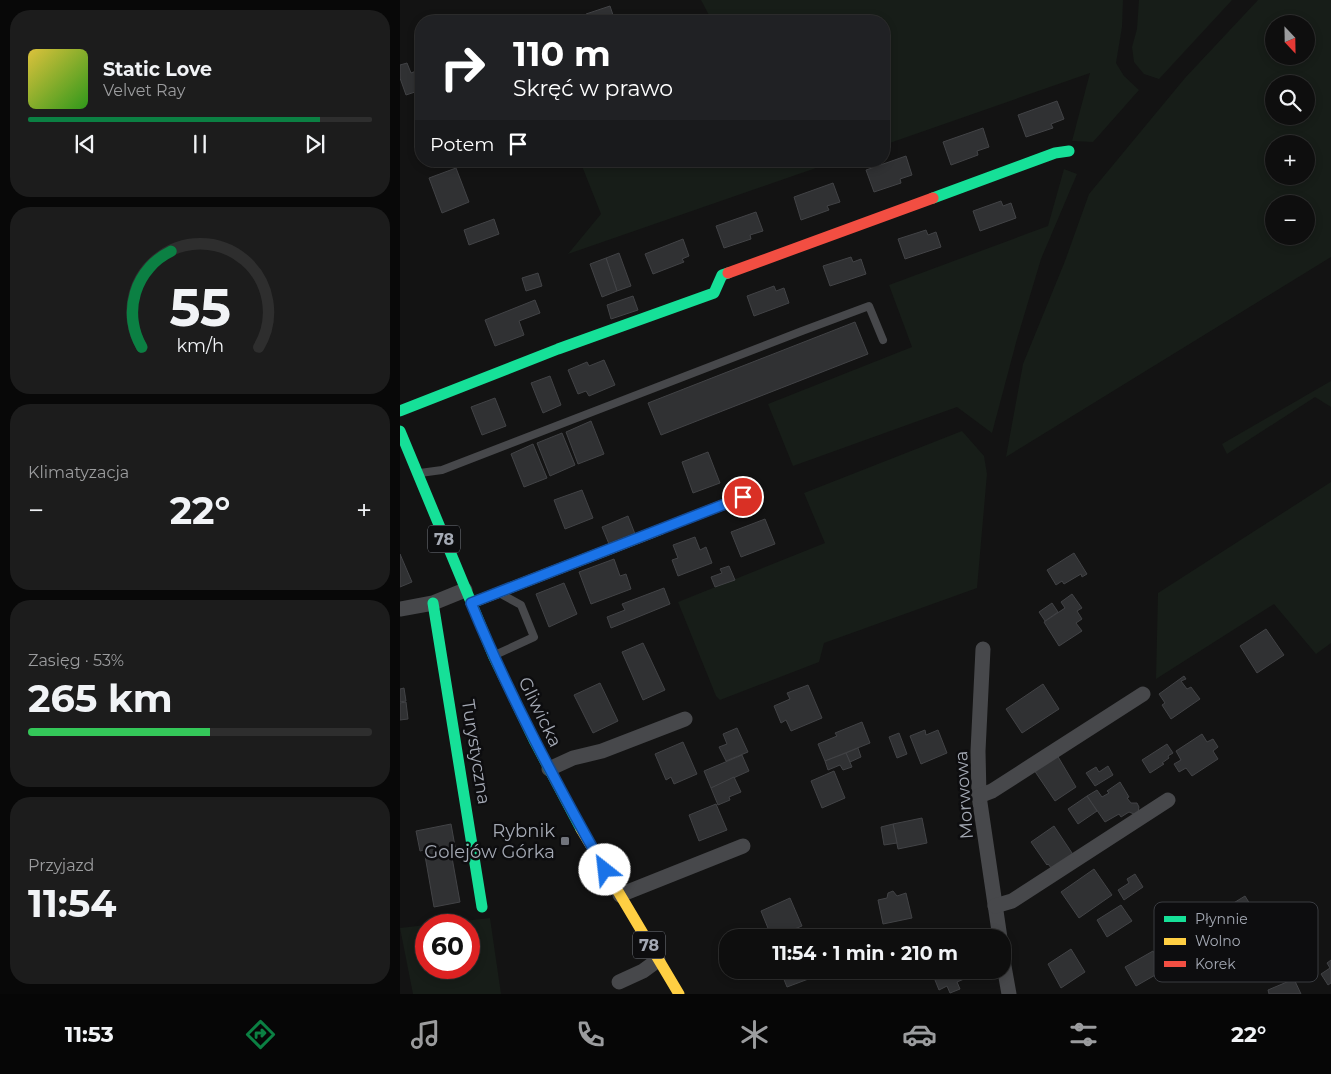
<!DOCTYPE html>
<html lang="pl">
<meta charset="utf-8">
<style>
body{margin:0;font-family:Montserrat,sans-serif;background:#1c1c1c;color:#f1f3f6;height:100vh;display:flex;flex-direction:column;font-size:19px;white-space:nowrap}
*{box-sizing:border-box;margin:0}
p{font-size:16px;color:#9b9c9e}
.icon{flex:none;width:28px;height:28px;fill:none;stroke:currentColor;stroke-width:2;stroke-linecap:round;stroke-linejoin:round}
.map{position:relative;flex:1;overflow:hidden}
.sheet{display:flex;flex-direction:column;gap:10px;padding:10px;background:#080808;width:400px}
.sheet>*{flex:none}
.banner{position:absolute;left:15px;top:15px;width:475px;height:152px;border-radius:20px;box-shadow:0 2px 8px #0003,0 0 0 1px #2e2e2e;background:#202124;color:#fff;overflow:hidden}
.needle{width:32px;rotate:158deg}
.fabs{position:absolute;left:865px;top:15px;display:grid;gap:10px}
.fabs a{display:grid;place-items:center;width:50px;height:50px;border-radius:50%;background:#0e0e0e;box-shadow:0 2px 8px #0003,0 0 0 1px #2e2e2e;font-size:25px}
.speed{position:absolute;left:15px;top:914px;display:flex;gap:10px;font-size:25px;font-weight:700;text-align:center}
.speed>*{display:grid;place-content:center;width:65px;height:65px;border-radius:50%;background:#0e0e0e;box-shadow:0 2px 8px #0003,0 0 0 1px #2e2e2e;line-height:1}
.speed .limit{border:8px solid #d22;background:#fff;color:#111}
.pin{position:absolute;display:grid;place-items:center;width:42px;height:42px;color:#fff;margin:-21px;border:2px solid #fff;border-radius:50%;box-shadow:0 1px 5px #0007}
.me{position:absolute;width:55px;margin:-28px;rotate:331deg;stroke-linejoin:round;filter:drop-shadow(0 0 4px #0008)}
.turn{display:flex;align-items:center;gap:18px;height:105px;padding:0 15px;font-size:22px}
.turn .icon{width:65px;height:65px;stroke-width:2.5}
.turn b{display:block;font-size:35px;line-height:42px}
.then{display:flex;align-items:center;height:48px;padding:0 15px;background:#0003;gap:10px;font-size:19px}
.big{font-size:38px;font-weight:700;line-height:1.1}
.sheet .widget{flex:1;display:flex;flex-direction:column;justify-content:center;gap:8px;min-width:0;padding:0 18px;border-radius:20px;background:#1c1c1c}
.sheet .dial{align-items:center;gap:0}
.dial svg{height:130px;overflow:visible;fill:none;stroke:#2e2e2e;stroke-width:7;stroke-linecap:round;text-anchor:middle}
.dial text{fill:#f1f3f6;stroke:none}
.song{display:flex;align-items:center;gap:15px}
.cover{width:60px;height:60px;border-radius:8px;background:linear-gradient(135deg,hsl(50 70% 55%),hsl(110 70% 35%))}
.played{height:5px;border-radius:2px;background:linear-gradient(90deg,#0b8043 85%,#2e2e2e 85%)}
.keys{display:flex;justify-content:space-around;direction:ltr}
.heat{display:flex;justify-content:space-between;align-items:center;font-size:28px;direction:ltr}
.charge{height:8px;border-radius:4px;background:linear-gradient(90deg,#34c759 53%,#2e2e2e 0)}
.trip{position:absolute;left:319px;top:929px;width:292px;height:50px;border-radius:20px;background:#0e0e0e;box-shadow:0 2px 8px #0003,0 0 0 1px #2e2e2e;font-weight:700;line-height:50px;text-align:center}
.menu{display:flex;height:80px;justify-content:space-around;align-items:center;background:#060606;color:#9b9c9e}
.menu .icon{width:35px;height:35px}
.menu .on{color:#0b8043}
.menu b{font-size:22px;color:#f1f3f6}
main{display:flex;flex:1;min-height:0}
.map>svg:first-child{display:block}
</style>
<main>
<section class="sheet">
<div class="widget">
<div class="song"><i class="cover"></i><div><b>Static Love</b><p>Velvet Ray</p></div></div>
<div class="played"></div>
<div class="keys"><svg class="icon" aria-label="previous" viewBox="0 0 24 24"><path d="M18 5L8 12l10 7zM5 5v14"/></svg><svg class="icon" aria-label="pause" viewBox="0 0 24 24"><path d="M8 5v14M16 5v14"/></svg><svg class="icon" aria-label="next" viewBox="0 0 24 24"><path d="M6 5l10 7-10 7zM19 5v14"/></svg></div>
</div>
<div class="widget dial"><svg viewBox="0 0 100 80">
<path d="M14 69A42 42 0 1 1 86 69"/>
<path d="M14 69A42 42 0 0 1 32 10" stroke="#0b8043"/>
<text x="50" y="56" font-size="32" font-weight="700">55</text>
<text x="50" y="72" font-size="11">km/h</text>
</svg></div>
<div class="widget"><p>Klimatyzacja</p>
<div class="heat"><a>−</a><b class="big">22°</b><a>+</a></div>
</div>
<div class="widget"><p>Zasięg · 53%</p><b class="big">265 km</b><div class="charge"></div></div>
<div class="widget"><p>Przyjazd</p><b class="big">11:54</b></div>
</section>
<div class="map">
<svg width="931" height="994" viewBox="0 0 931 994">
<rect width="100%" height="100%" fill="#131313"/>
<g fill="#171d18" fill-rule="evenodd">
<path d="M301,0H723L722,27L716,63L724,76L739,90L693,142L672,141L690,73L484,145V21H312Z"/>
<path d="M739,0H832L759,79L744,74L734,62L732,47L737,29Z"/>
<path d="M858,0H931V257L606,457L623,364L665,261L689,194L785,78ZM874,24H906V56H874ZM874,84H906V116H874ZM874,144H906V176H874ZM874,204H906V236H874Z"/>
<path d="M180,161H436L168,254L201,214Z"/>
<path d="M664,169L677,174L641,259L617,339L592,433L557,407L393,466L368,404L512,347L489,285L648,226Z"/>
<path d="M931,381V407L915,397L827,454L822,444Z"/>
<path d="M562,431L584,456L587,474L577,588L424,643L419,662L320,700L316,696L278,602L425,543L404,493Z"/>
<path d="M931,482V643L916,654L874,604L756,679L758,593Z"/>
<path d="M90,918L101,994H13L0,928L26,925V968H69V925H28Z"/>
</g>
<g fill="#303133" stroke="#424346">
<path d="M210,6L215,21H188L186,14Z"/>
<path d="M7,63L11,73L21,69V90L6,95L0,78V65Z"/>
<path d="M657,101L664,119L651,124L653,128L626,137L618,115Z"/>
<path d="M583,128L589,147L577,151L578,155L551,165L543,142Z"/>
<path d="M506,156L512,175L500,179L501,183L474,192L466,170Z"/>
<path d="M56,168L69,202L42,213L29,178Z"/>
<path d="M433,183L440,202L427,206L429,210L401,220L394,197Z"/>
<path d="M601,201L603,206L611,203L616,218L580,231L573,211Z"/>
<path d="M356,212L363,231L350,235L351,239L324,248L316,226Z"/>
<path d="M94,219L99,234L69,245L64,230Z"/>
<path d="M526,230L528,235L536,232L541,247L505,259L498,239Z"/>
<path d="M283,239L289,256L282,259L284,262L253,274L245,254Z"/>
<path d="M219,253L231,286L217,291L206,258Z"/>
<path d="M451,257L453,262L461,259L466,274L430,286L423,266Z"/>
<path d="M206,258L217,291L202,297L190,264Z"/>
<path d="M138,273L142,286L126,291L122,278Z"/>
<path d="M374,286L376,291L384,288L389,303L354,316L347,296Z"/>
<path d="M233,296L238,310L211,319L207,305Z"/>
<path d="M135,300L140,313L119,321L124,335L95,346L85,320Z"/>
<path d="M455,322L468,354L261,435L248,403Z"/>
<path d="M204,360L215,385L189,396L186,391L178,394L168,370L187,362L189,366Z"/>
<path d="M150,376L161,405L143,413L131,383Z"/>
<path d="M95,398L106,426L82,435L71,407Z"/>
<path d="M191,421L204,454L178,464L166,432Z"/>
<path d="M162,433L175,465L150,476L137,443Z"/>
<path d="M133,444L147,478L124,487L111,454Z"/>
<path d="M308,452L320,483L293,493L282,462Z"/>
<path d="M182,490L193,518L165,529L154,500Z"/>
<path d="M228,516L235,534L209,544L202,527Z"/>
<path d="M365,519L375,544L341,557L331,532Z"/>
<path d="M295,537L300,550L306,547L312,563L278,576L272,560L278,558L273,545Z"/>
<path d="M674,553L687,574L682,577L681,574L664,584L662,581L656,585L647,570Z"/>
<path d="M0,554L12,582L0,587Z"/>
<path d="M214,559L220,576L226,574L231,589L191,604L179,572Z"/>
<path d="M329,566L335,580L315,587L311,577L322,573L320,569Z"/>
<path d="M164,583L177,614L149,627L136,594Z"/>
<path d="M264,588L270,604L211,628L207,617L225,610L222,604Z"/>
<path d="M672,594L682,608L677,611L682,619L676,623L682,631L659,646L644,622L665,608L661,602Z"/>
<path d="M652,603L658,612L645,621L639,612Z"/>
<path d="M866,629L884,655L857,673L840,646Z"/>
<path d="M243,643L265,690L243,700L222,652Z"/>
<path d="M784,676L786,679L781,681L787,689L791,687L800,699L771,719L762,705L765,703L759,694Z"/>
<path d="M200,683L218,721L193,733L174,695Z"/>
<path d="M643,684L659,709L622,733L606,709Z"/>
<path d="M408,685L422,718L391,731L386,720L381,723L374,706L390,699L387,693Z"/>
<path d="M4,688L6,701L0,702V689Z"/>
<path d="M6,702L8,719L0,720V703Z"/>
<path d="M462,722L470,743L425,761L418,744L437,736L435,733Z"/>
<path d="M337,728L348,752L326,761L319,747L327,744L323,734Z"/>
<path d="M525,730L526,735L538,730L547,753L521,764L510,736Z"/>
<path d="M499,733L507,754L497,758L489,737Z"/>
<path d="M802,734L807,742L813,739L818,747L813,751L818,759L792,776L786,768L779,772L774,764L781,760L776,751Z"/>
<path d="M283,742L297,774L274,784L271,777L266,780L255,754Z"/>
<path d="M767,744L773,753L768,756L769,758L762,763L764,764L750,773L742,760Z"/>
<path d="M458,748L461,757L450,762L446,753Z"/>
<path d="M446,753L452,767L443,770L440,765L428,770L425,761Z"/>
<path d="M342,755L349,771L311,788L304,771Z"/>
<path d="M657,755L676,787L655,801L634,770Z"/>
<path d="M708,766L713,775L695,786L686,773L696,767L699,772Z"/>
<path d="M434,771L445,798L422,808L411,781Z"/>
<path d="M334,777L341,792L329,797L330,800L318,805L311,788Z"/>
<path d="M720,782L729,797L727,798L731,803H737L739,807L738,812L734,814L729,812L721,817L719,814L705,822L687,796L697,790L702,797L709,793L707,791Z"/>
<path d="M687,796L697,811L678,824L668,809Z"/>
<path d="M316,804L327,830L299,841L289,815Z"/>
<path d="M522,818L527,843L498,849L493,824Z"/>
<path d="M51,824L56,852H51L60,902L34,907L24,850L20,851L16,831Z"/>
<path d="M493,824L497,843L484,845L481,827Z"/>
<path d="M654,826L674,856L653,870L648,864L647,865L631,842Z"/>
<path d="M694,869L712,895L679,918L661,892Z"/>
<path d="M735,874L743,887L724,900L718,890L729,883L727,879Z"/>
<path d="M493,891L497,896L506,893L512,918L483,924L478,900L487,898L488,893Z"/>
<path d="M845,896L869,935L814,968L791,929Z"/>
<path d="M390,898L402,926L372,938L361,911Z"/>
<path d="M721,905L732,921L707,937L697,920Z"/>
<path d="M671,949L685,972L661,988L648,964Z"/>
<path d="M753,951L764,970L736,986L725,967Z"/>
<path d="M931,960V983L928,985L921,974L930,968L927,963Z"/>
<path d="M385,970H417L419,975L387,987L381,972Z"/>
<path d="M531,970H561L564,979L557,982L560,989L550,993L547,986L539,990Z"/>
<path d="M894,979L901,994H869L868,990Z"/>
</g>
<g fill="none" stroke-linecap="round" stroke-linejoin="round">
<g stroke="#47484b" stroke-width="8">
<path d="M20,473L42,470L402,331L469,306L483,340"/>
<path d="M95,655L134,637L121,605L101,594"/>
</g>
<g stroke="#47484b" stroke-width="15">
<path d="M0,609L33,603L65,590"/>
<path d="M583,649L578,751L579,796L600,938"/>
<path d="M149,769L173,758L202,751L285,719"/>
<path d="M579,796L592,791L743,694"/>
<path d="M220,895L343,846"/>
<path d="M595,906L612,901L768,800"/>
<path d="M602,955L609,994"/>
<path d="M219,982L243,971L258,960"/>
</g>
<g stroke="#16e098" stroke-width="11">
<path d="M533,198L655,153L669,151"/>
<path d="M0,411L158,349L314,293L322,275L328,273"/>
<path d="M0,431L93,655L135,742L181,829"/>
<path d="M33,603L82,907"/>
</g>
<g stroke="#ffcf43" stroke-width="11">
<path d="M71,603L261,529"/>
<path d="M181,829L279,994"/>
</g>
<g stroke="#f24e42" stroke-width="11">
<path d="M328,273L533,198"/>
<path d="M261,529L343,497"/>
</g>
</g>
<g fill="none" stroke-linecap="round" stroke-linejoin="round">
<g stroke="#114b97" stroke-width="12">
<path id="route" d="M205,870C156,783 109,695 71,603L343,497"/>
</g>
<use href="#route" stroke="#1a73e8" stroke-width="9"/>
</g>
<rect fill="#71747c" stroke="#0d0d0f" stroke-width="2" x="160" y="836" width="10" height="10" rx="2.5"/>
<g text-anchor="middle" stroke-width="5" stroke-linejoin="round" paint-order="stroke">
<g fill="#0d0d0f" stroke="#777a82" stroke-width="1">
<rect x="28" y="525.5" width="32" height="27" rx="4"/>
<rect x="233" y="931.5" width="32" height="27" rx="4"/>
</g>
<g font-size="16" font-weight="bold" fill="#a4a9b4">
<text x="44" y="545">78</text>
<text x="249" y="951">78</text>
</g>
<g font-size="18" fill="#a4a9b4" stroke="#0d0d0f">
<text transform="translate(140 712) rotate(64)" y="6">Gliwicka</text>
<text transform="translate(76 752) rotate(81)" y="6">Turystyczna</text>
<text transform="translate(564 795) rotate(-94)" y="6">Morwowa</text>
</g>
<g font-size="18" fill="#a4a9b4" stroke="#0d0d0f" text-anchor="end">
<text x="155" y="837">Rybnik<tspan x="155" dy="21">Golejów Górka</tspan></text>
</g>
</g>
<rect x="754" y="902" width="164" height="80" rx="8" fill="#0d0d0f" stroke="#3a3c41" stroke-width="1"/>
<rect x="764" y="916" width="22" height="6" fill="#16e098"/>
<rect x="764" y="938" width="22" height="7" fill="#ffcf43"/>
<rect x="764" y="961" width="22" height="6" fill="#f24e42"/>
<g font-size="14" fill="#a4a9b4">
<text x="795" y="924">Płynnie</text>
<text x="795" y="946">Wolno</text>
<text x="795" y="969">Korek</text>
</g>
</svg>
<div class="fabs">
<a><svg class="needle" viewBox="-14 -14 28 28"><path d="M0-13l5 13h-10z" fill="#e53935"/><path d="M0 13l5-13h-10z" fill="#9b9c9e"/></svg></a>
<a><svg class="icon" aria-label="search" viewBox="0 0 24 24"><circle cx="10" cy="10" r="6"/><path d="M15 15l6 6"/></svg></a>
<a>+</a>
<a>−</a>
</div>
<div class="speed"><div class="limit">60</div></div>
<div class="pin" style="left:343px;top:497px;background:#d93025"><svg class="icon" aria-label="arrive" viewBox="0 0 24 24"><path d="M6 21V4h12l-3 4 3 4H6"/></svg></div>
<svg class="me" style="left:205px;top:870px" viewBox="-20 -20 40 40"><circle r="19" fill="#fff"/><path d="M0-13L10 11 0 6-10 11z" fill="#1a73e8"/></svg>
<div class="trip">11:54 · 1 min · 210 m</div>
<div class="banner">
<div class="turn"><svg class="icon" aria-label="right" viewBox="0 0 24 24"><path d="M7 20v-9h11M14 6l5 5-5 5"/></svg><div><b>110 m</b>Skręć w prawo</div></div>
<div class="then">Potem<svg class="icon" aria-label="arrive" viewBox="0 0 24 24"><path d="M6 21V4h12l-3 4 3 4H6"/></svg></div>
</div>
</div>
</main>
<nav class="menu">
<b>11:53</b>
<svg class="icon on" aria-label="directions" viewBox="0 0 24 24"><path d="M12 3l9 9-9 9-9-9zM9 14v-3h6M13 9l2 2-2 2"/></svg>
<svg class="icon" aria-label="music" viewBox="0 0 24 24"><path d="M9 18V5l10-2v13"/><circle cx="6" cy="18" r="3"/><circle cx="16" cy="16" r="3"/></svg>
<svg class="icon" aria-label="phone" viewBox="0 0 24 24"><path d="M5 4h4l2 5-3 2q2 4 5 5l2-3 5 2v4C11 20 4 13 5 4z"/></svg>
<svg class="icon" aria-label="climate" viewBox="0 0 24 24"><path d="M12 3v18M4 7l16 10M4 17L20 7"/></svg>
<svg class="icon" aria-label="car" viewBox="0 0 24 24"><path d="M5 17H2v-5l4-1 3-4h7l3 4 3 1v5h-3M9 17h6M6 11h13"/><circle cx="7" cy="17" r="2"/><circle cx="17" cy="17" r="2"/></svg>
<svg class="icon" aria-label="filters" viewBox="0 0 24 24"><path d="M4 7h16M4 17h16"/><circle cx="9" cy="7" r="2"/><circle cx="15" cy="17" r="2"/></svg>
<b>22°</b>
</nav>
